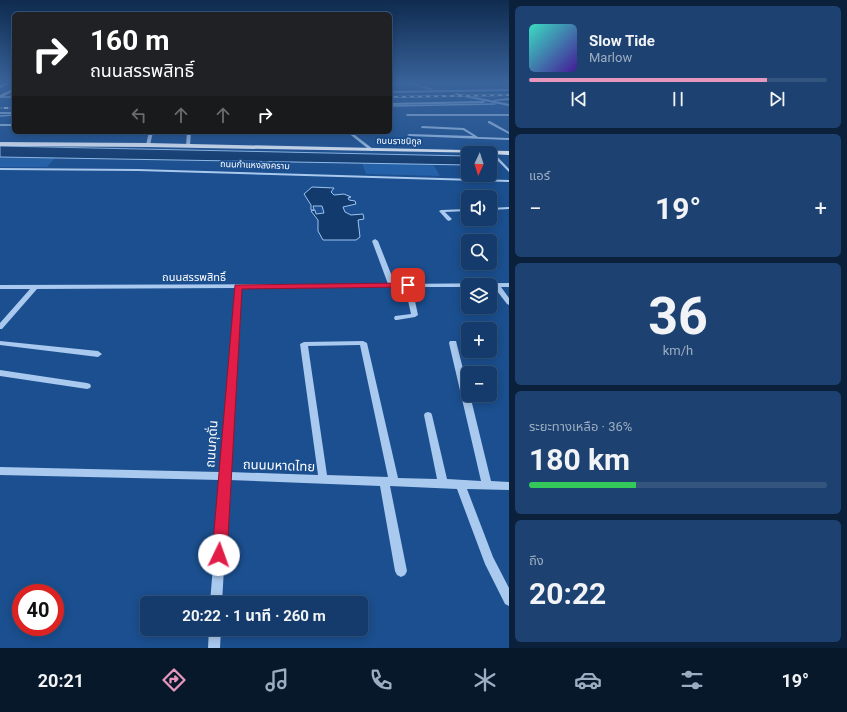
<!DOCTYPE html>
<html lang="th">
<meta charset="utf-8">
<style>
body{margin:0;font-family:Roboto,"Noto Sans Thai",sans-serif;background:#1d4271;color:#f1f3f6;height:100vh;display:flex;flex-direction:column;font-size:15px;white-space:nowrap}
*{box-sizing:border-box;margin:0}
p{font-size:13px;color:#9dadc1}
.icon{flex:none;width:22px;height:22px;fill:none;stroke:currentColor;stroke-width:2;stroke-linecap:round;stroke-linejoin:round}
.map{position:relative;flex:1;overflow:hidden}
.sheet{display:flex;flex-direction:column;gap:6px;padding:6px;background:#0b203b;width:338px}
.sheet>*{flex:none}
.hud{position:absolute;left:12px;top:12px;width:380px;height:122px;border-radius:6px;box-shadow:0 2px 10px #0003,0 0 0 1px #33557e;background:#202124;color:#fff;overflow:hidden}
.needle{width:26px;rotate:184deg}
.tools{position:absolute;left:461px;top:146px;display:grid;gap:8px}
.tools a{display:grid;place-items:center;width:36px;height:36px;border-radius:6px;background:#143b6b;box-shadow:0 2px 10px #0003,0 0 0 1px #33557e;font-size:20px}
.speed{position:absolute;left:12px;top:584px;display:flex;gap:8px;font-size:20px;font-weight:700;text-align:center}
.speed>*{display:grid;place-content:center;width:52px;height:52px;border-radius:50%;background:#143b6b;box-shadow:0 2px 10px #0003,0 0 0 1px #33557e;line-height:1}
.speed .limit{border:6px solid #d22;background:#fff;color:#111}
.pin{position:absolute;display:grid;place-items:center;width:34px;height:34px;color:#fff;margin:-17px;border-radius:8px;box-shadow:0 2px 6px #0006}
.me{position:absolute;width:44px;margin:-22px;rotate:3deg;stroke-linejoin:round;filter:drop-shadow(0 0 3px #0008)}
.turn{display:flex;align-items:center;gap:14px;height:84px;padding:0 12px;font-size:18px}
.turn .icon{width:52px;height:52px;stroke-width:2.5}
.turn b{display:block;font-size:28px;line-height:34px}
.lanes{display:flex;align-items:center;height:38px;padding:0 12px;background:#0003;justify-content:center;gap:20px;direction:ltr}
.lanes .off{opacity:.35}
.big{font-size:30px;font-weight:700;line-height:1.1}
.sheet .card{flex:1;display:flex;flex-direction:column;justify-content:center;gap:6px;min-width:0;padding:0 14px;border-radius:6px;background:#1d4271}
.sheet .dial{align-items:center;gap:0}
.dial b{font-size:52px;line-height:1}
.song{display:flex;align-items:center;gap:12px}
.cover{width:48px;height:48px;border-radius:6px;background:linear-gradient(135deg,hsl(170 70% 55%),hsl(260 70% 35%))}
.played{height:4px;border-radius:2px;background:linear-gradient(90deg,#e797bd 80%,#33557e 80%)}
.keys{display:flex;justify-content:space-around;direction:ltr}
.heat{display:flex;justify-content:space-between;align-items:center;font-size:22px;direction:ltr}
.charge{height:6px;border-radius:3px;background:linear-gradient(90deg,#34c759 36%,#33557e 0)}
.trip{position:absolute;left:140px;top:596px;width:228px;height:40px;border-radius:6px;background:#143b6b;box-shadow:0 2px 10px #0003,0 0 0 1px #33557e;font-weight:700;line-height:40px;text-align:center}
.tabs{display:flex;height:64px;justify-content:space-around;align-items:center;background:#08182b;color:#9dadc1}
.tabs .icon{width:28px;height:28px}
.tabs .active{color:#e797bd}
.tabs b{font-size:18px;color:#f1f3f6}
main{display:flex;flex:1;min-height:0}
.map>svg:first-child{display:block}
</style>
<main>
<div class="map">
<svg width="509" height="648" viewBox="0 0 509 648">
<rect width="100%" height="100%" fill="#1b4f8f"/>
<g fill="#2461a8">
<path d="M0,157L55,158L47,167H0Z"/>
<path d="M362,163L433,164L440,176L366,174Z"/>
</g>
<g fill="#123a6d" stroke="#9cc4f0">
<path d="M0,146L468,156V165L0,157Z"/>
<path d="M312,187L334,188L331,192L334,195L344,194L351,197L348,198L349,200L355,201L356,204L343,207L345,212L351,215L363,214L364,219L358,220L360,237L356,240H323L318,231V220L311,211L315,210L316,214L324,213L322,206H313L314,210H311V205L304,194Z"/>
</g>
<g fill="none" stroke-linecap="round" stroke-linejoin="round">
<g stroke="#9cc4f0" stroke-width="1.5">
<path d="M390,106L495,104"/>
<path d="M0,116L14,115"/>
</g>
<g fill="#a9c9ee" fill-rule="evenodd">
<path d="M400,82H403L433,89L432,90Z"/>
<path d="M509,89V91L390,93V91Z"/>
<path d="M456,93L509,104V106L455,95Z"/>
<path d="M0,96H14V98H1Z"/>
<path d="M509,98V100L495,101L493,100Z"/>
<path d="M485,101L484,103L390,105V103Z"/>
<rect x="0" y="112" width="14" height="2"/>
<path d="M406,114H509V116H407Z"/>
<path d="M488,121H490L509,132V134L488,123Z"/>
<rect x="0" y="124" width="14" height="2"/>
<path d="M422,126L464,128L478,137L509,138V140L409,136L407,135L409,134L473,136L463,130L421,128Z"/>
<path d="M149,132H153L150,145L148,146L146,145Z"/>
<path d="M187,132H191L190,146L188,147L186,146Z"/>
<path d="M347,132H351L373,149V151H371Z"/>
<path d="M491,152H493L509,169V172L491,154Z"/>
<path d="M0,168L138,169L509,180V182L138,171L0,170Z"/>
<path d="M509,207V209L490,210V208Z"/>
<path d="M468,209V211L445,212L452,219L449,221L447,220L439,211L441,210Z"/>
<path d="M375,239L378,241L395,284L509,283V287H501L509,298V305L507,304L494,287H490V285H468V287H412L418,315L415,317L397,320H395L394,318L395,316L411,314L405,287L241,288L230,472L318,475L300,344L304,342L363,341L367,343L398,478L437,479L424,415L425,413L428,412L431,413L432,415L447,479L481,481L449,343L450,341H456L468,389V395H470L491,481L509,482V490L467,489L493,557L509,588V606L505,604L485,564L457,489L390,486L407,571L405,575L401,577L397,575L395,571L380,486L229,480L222,603H210L220,480L0,475V467L220,472L235,288L37,289L2,329H0V323L30,289H0V285L388,284L372,241ZM360,345L388,477L327,475L308,346Z"/>
<path d="M0,341L98,351L102,354L98,357L0,345Z"/>
<path d="M0,370L87,383L90,384L91,386L90,388L87,389L0,376Z"/>
<path d="M209,629H221L220,648H208Z"/>
</g>
<g fill="#f0f6ff" fill-rule="evenodd">
<path d="M8,82H12L0,88V85Z"/>
<path d="M14,88V91L0,98V95Z"/>
<path d="M0,142L148,143L509,151V155L490,154V153L148,147L0,146Z"/>
</g>
<g stroke="#fff" stroke-width="2">
<g id="rail">
<path d="M390,97L509,95"/>
<path d="M0,108H14"/>
</g>
</g>
<use href="#rail" stroke="#1b4f8f" stroke-width="1.5" stroke-dasharray="4" stroke-linecap="butt"/>
</g>
<linearGradient id="sky" x2="0" y2="1"><stop stop-color="#0f2b4f"/><stop offset="0.48" stop-color="#39639b"/><stop offset="1" stop-color="#39639b" stop-opacity="0"/></linearGradient>
<rect width="509" height="172" fill="url(#sky)"/>
<path fill="#e11d48" stroke="#92132f" d="M408,283L412,285L411,287L242,289L227,555L224,560L219,563L214,560L212,555L235,285Z"/>
<g text-anchor="middle" stroke-width="4" stroke-linejoin="round" paint-order="stroke">
<g font-size="9" fill="#fff" stroke="#1b4f8f">
<text transform="translate(399 141) rotate(1)" y="3">ถนนราชนิกูล</text>
<text transform="translate(255 165) rotate(2)" y="3">ถนนกำแหงสงคราม</text>
</g>
<g font-size="11" fill="#fff" stroke="#1b4f8f">
<text x="194" y="281">ถนนสรรพสิทธิ์</text>
</g>
<g font-size="13" fill="#fff" stroke="#1b4f8f">
<text transform="translate(211 444) rotate(-86)" y="5">ถนนกุดั่น</text>
<text transform="translate(279 465) rotate(2)" y="5">ถนนมหาดไทย</text>
</g>
</g>
</svg>
<div class="tools">
<a><svg class="needle" viewBox="-14 -14 28 28"><path d="M0-13l5 13h-10z" fill="#e53935"/><path d="M0 13l5-13h-10z" fill="#9dadc1"/></svg></a>
<a><svg class="icon" aria-label="sound" viewBox="0 0 24 24"><path d="M4 9h4l5-4v14l-5-4H4zM17 9q2 3 0 6"/></svg></a>
<a><svg class="icon" aria-label="search" viewBox="0 0 24 24"><circle cx="10" cy="10" r="6"/><path d="M15 15l6 6"/></svg></a>
<a><svg class="icon" aria-label="layers" viewBox="0 0 24 24"><path d="M12 4l9 5-9 5-9-5zM3 14l9 5 9-5"/></svg></a>
<a>+</a>
<a>−</a>
</div>
<div class="speed"><div class="limit">40</div></div>
<div class="pin" style="left:408px;top:285px;background:#d93025"><svg class="icon" aria-label="arrive" viewBox="0 0 24 24"><path d="M6 21V4h12l-3 4 3 4H6"/></svg></div>
<svg class="me" style="left:219px;top:555px" viewBox="-20 -20 40 40"><circle r="19" fill="#fff"/><path d="M0-13L10 11 0 6-10 11z" fill="#e11d48"/></svg>
<div class="trip">20:22 · 1 นาที · 260 m</div>
<div class="hud">
<div class="turn"><svg class="icon" aria-label="right" viewBox="0 0 24 24"><path d="M7 20v-9h11M14 6l5 5-5 5"/></svg><div><b>160 m</b>ถนนสรรพสิทธิ์</div></div>
<div class="lanes"><svg class="icon off" aria-label="left" viewBox="0 0 24 24"><path d="M17 20v-9H6M10 6l-5 5 5 5"/></svg><svg class="icon off" aria-label="ahead" viewBox="0 0 24 24"><path d="M12 20V5M6 11l6-6 6 6"/></svg><svg class="icon off" aria-label="ahead" viewBox="0 0 24 24"><path d="M12 20V5M6 11l6-6 6 6"/></svg><svg class="icon" aria-label="right" viewBox="0 0 24 24"><path d="M7 20v-9h11M14 6l5 5-5 5"/></svg></div>
</div>
</div>
<section class="sheet">
<div class="card">
<div class="song"><i class="cover"></i><div><b>Slow Tide</b><p>Marlow</p></div></div>
<div class="played"></div>
<div class="keys"><svg class="icon" aria-label="previous" viewBox="0 0 24 24"><path d="M18 5L8 12l10 7zM5 5v14"/></svg><svg class="icon" aria-label="pause" viewBox="0 0 24 24"><path d="M8 5v14M16 5v14"/></svg><svg class="icon" aria-label="next" viewBox="0 0 24 24"><path d="M6 5l10 7-10 7zM19 5v14"/></svg></div>
</div>
<div class="card"><p>แอร์</p>
<div class="heat"><a>−</a><b class="big">19°</b><a>+</a></div>
</div>
<div class="card dial"><b>36</b><p>km/h</p></div>
<div class="card"><p>ระยะทางเหลือ · 36%</p><b class="big">180 km</b><div class="charge"></div></div>
<div class="card"><p>ถึง</p><b class="big">20:22</b></div>
</section>
</main>
<nav class="tabs">
<b>20:21</b>
<svg class="icon active" aria-label="directions" viewBox="0 0 24 24"><path d="M12 3l9 9-9 9-9-9zM9 14v-3h6M13 9l2 2-2 2"/></svg>
<svg class="icon" aria-label="music" viewBox="0 0 24 24"><path d="M9 18V5l10-2v13"/><circle cx="6" cy="18" r="3"/><circle cx="16" cy="16" r="3"/></svg>
<svg class="icon" aria-label="phone" viewBox="0 0 24 24"><path d="M5 4h4l2 5-3 2q2 4 5 5l2-3 5 2v4C11 20 4 13 5 4z"/></svg>
<svg class="icon" aria-label="climate" viewBox="0 0 24 24"><path d="M12 3v18M4 7l16 10M4 17L20 7"/></svg>
<svg class="icon" aria-label="car" viewBox="0 0 24 24"><path d="M5 17H2v-5l4-1 3-4h7l3 4 3 1v5h-3M9 17h6M6 11h13"/><circle cx="7" cy="17" r="2"/><circle cx="17" cy="17" r="2"/></svg>
<svg class="icon" aria-label="filters" viewBox="0 0 24 24"><path d="M4 7h16M4 17h16"/><circle cx="9" cy="7" r="2"/><circle cx="15" cy="17" r="2"/></svg>
<b>19°</b>
</nav>
